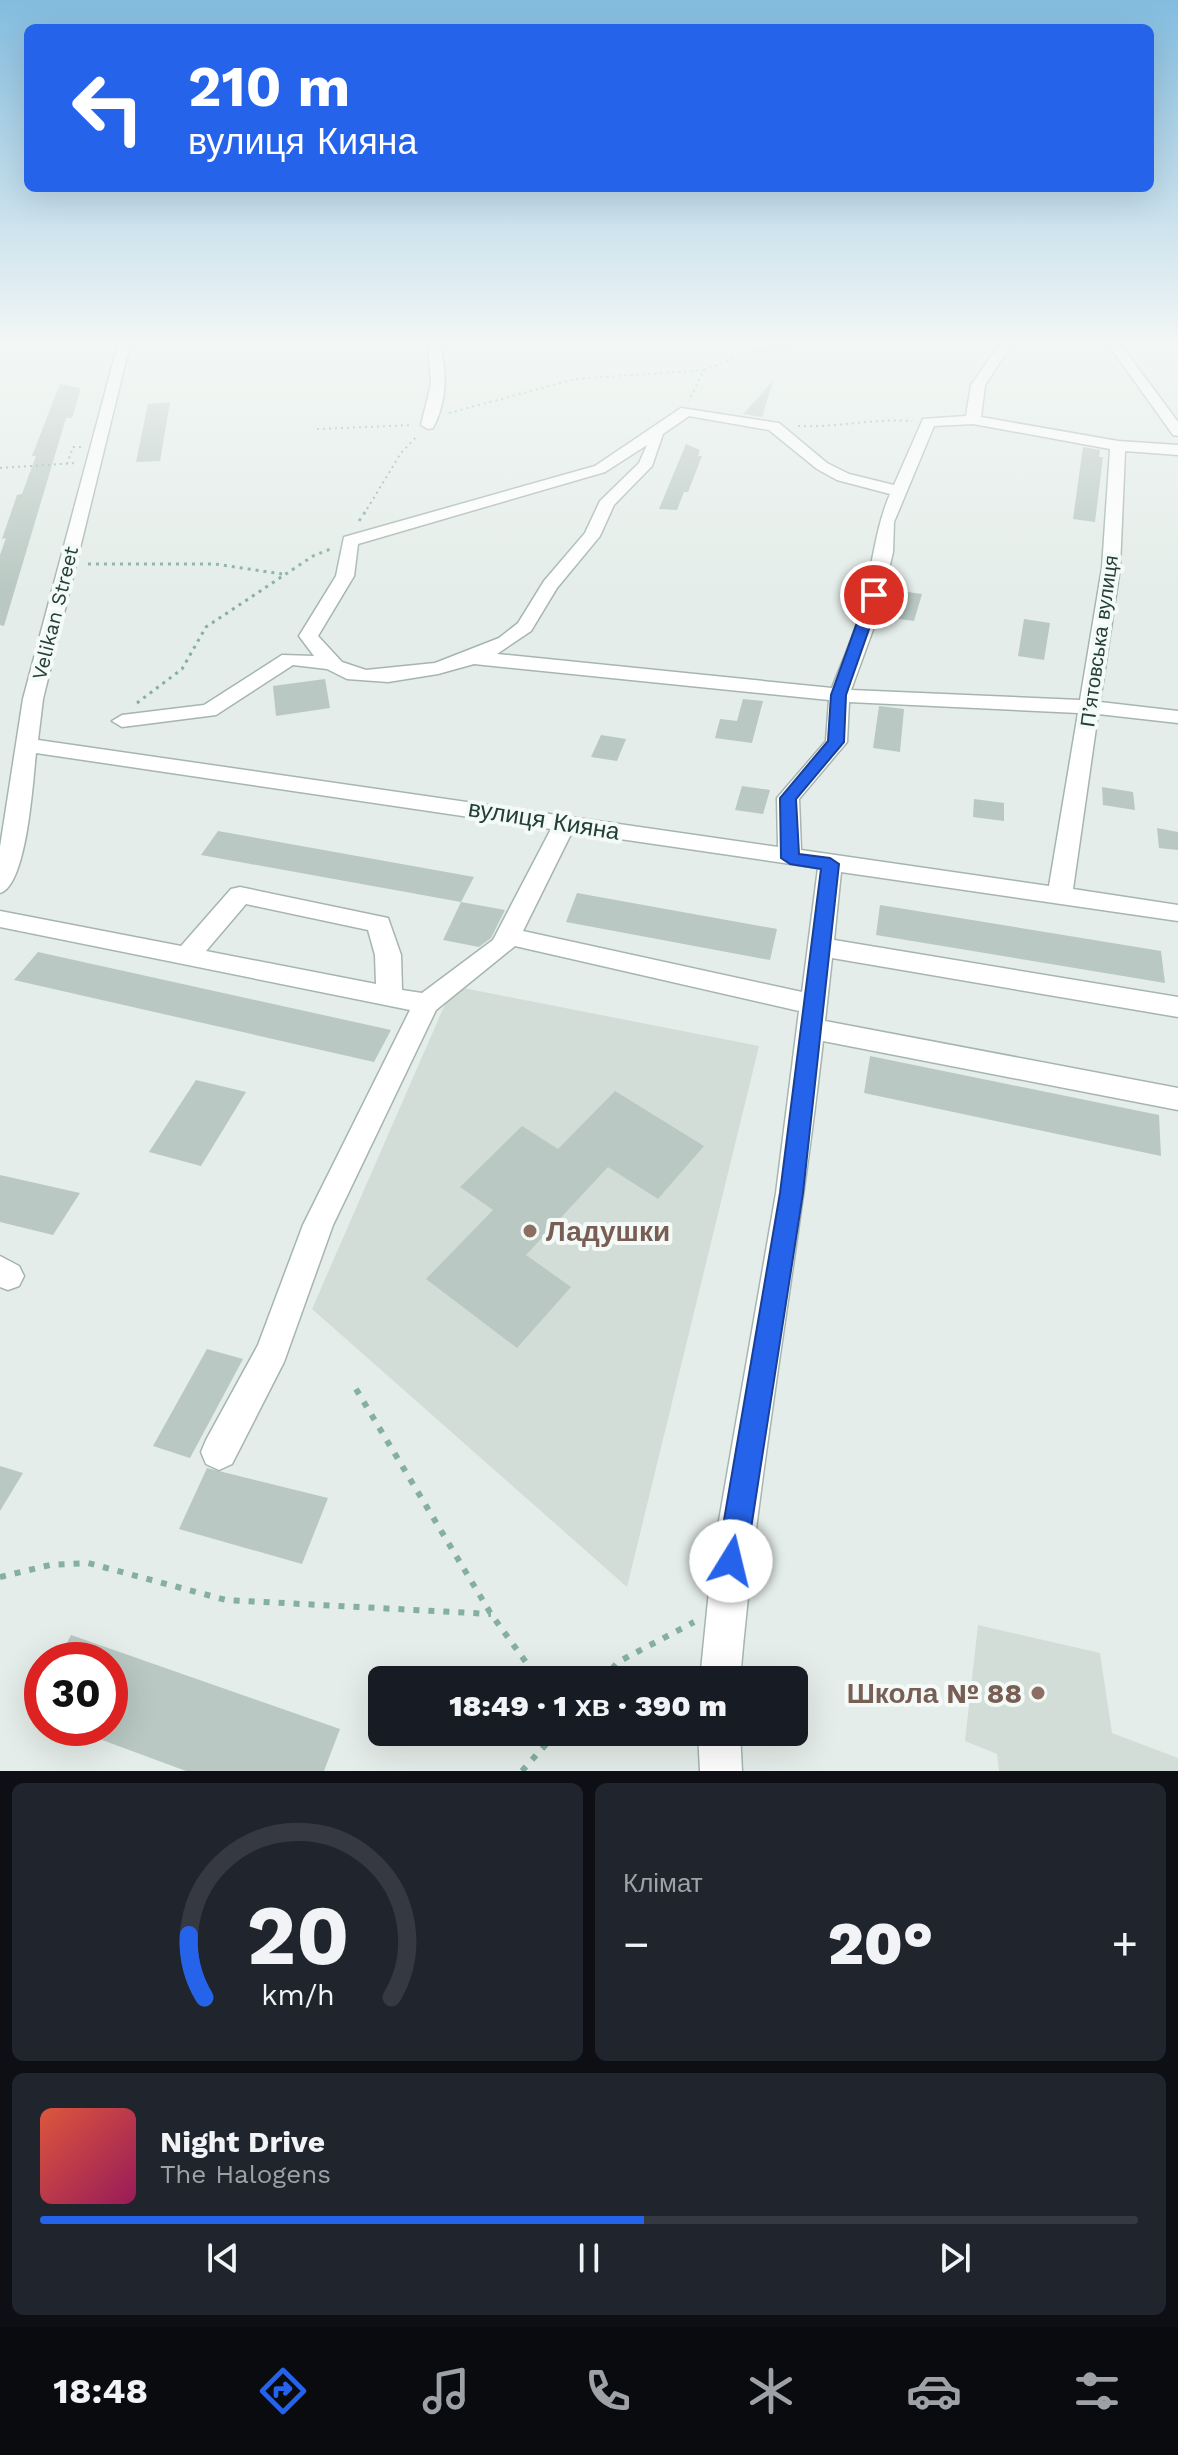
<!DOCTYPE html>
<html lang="uk">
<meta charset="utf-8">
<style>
body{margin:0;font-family:"Work Sans",sans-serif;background:#20242c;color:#f1f3f6;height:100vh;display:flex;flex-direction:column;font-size:30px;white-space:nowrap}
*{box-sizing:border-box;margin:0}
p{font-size:26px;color:#9ea1a6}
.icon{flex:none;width:44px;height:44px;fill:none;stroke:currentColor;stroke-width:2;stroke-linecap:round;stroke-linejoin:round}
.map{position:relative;height:1771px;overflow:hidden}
.sheet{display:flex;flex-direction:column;gap:12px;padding:12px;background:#0d0f14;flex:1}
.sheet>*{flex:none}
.guide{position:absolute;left:24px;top:24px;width:1130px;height:168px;border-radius:12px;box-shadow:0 8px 32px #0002;background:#2563eb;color:#fff;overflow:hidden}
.speed{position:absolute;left:24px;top:1642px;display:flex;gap:16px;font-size:40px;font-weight:700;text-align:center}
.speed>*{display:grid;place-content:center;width:104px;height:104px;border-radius:50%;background:#171b24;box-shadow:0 8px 32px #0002;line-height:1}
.speed .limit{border:12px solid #d22;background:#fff;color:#111}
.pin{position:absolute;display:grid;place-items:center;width:68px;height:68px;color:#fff;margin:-34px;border:4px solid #fff;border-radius:50%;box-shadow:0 2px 8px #0007}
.me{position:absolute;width:88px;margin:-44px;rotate:9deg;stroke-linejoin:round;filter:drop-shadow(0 0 6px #0008)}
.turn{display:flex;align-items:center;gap:28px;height:168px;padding:0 32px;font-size:36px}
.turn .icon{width:104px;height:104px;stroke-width:2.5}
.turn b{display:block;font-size:56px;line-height:68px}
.big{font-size:60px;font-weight:800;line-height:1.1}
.sheet .tile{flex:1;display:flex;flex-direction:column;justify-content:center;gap:12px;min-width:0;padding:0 28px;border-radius:12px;background:#20242c}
.sheet .dial{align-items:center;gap:0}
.dial svg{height:208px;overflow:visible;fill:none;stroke:#363941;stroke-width:7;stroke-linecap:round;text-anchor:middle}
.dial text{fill:#f1f3f6;stroke:none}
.song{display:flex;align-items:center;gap:24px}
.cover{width:96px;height:96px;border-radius:12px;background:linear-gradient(135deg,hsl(10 70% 55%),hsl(330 70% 35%))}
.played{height:8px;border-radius:4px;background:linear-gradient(90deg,#2563eb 55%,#363941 55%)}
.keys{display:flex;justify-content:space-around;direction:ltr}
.heat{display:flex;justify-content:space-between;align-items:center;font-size:44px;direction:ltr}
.sheet .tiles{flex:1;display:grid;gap:12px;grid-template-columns:1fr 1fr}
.tile:last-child{grid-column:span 2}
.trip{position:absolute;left:368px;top:1666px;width:440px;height:80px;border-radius:12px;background:#171b24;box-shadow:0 8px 32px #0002;font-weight:800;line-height:80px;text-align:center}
.tab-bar{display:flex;height:128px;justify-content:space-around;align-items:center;background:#090b0e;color:#9ea1a6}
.tab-bar .icon{width:56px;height:56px}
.tab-bar .active{color:#2563eb}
.tab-bar b{font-size:36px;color:#f1f3f6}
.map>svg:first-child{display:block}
</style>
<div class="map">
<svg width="1178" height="1771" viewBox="0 0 1178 1771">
<rect width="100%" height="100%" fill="#e4ede9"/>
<g fill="#d2ddd8">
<path d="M453,986L759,1046L627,1587L312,1309Z"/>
<path d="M978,1625L1100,1653L1112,1733L1178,1758V1771H999L997,1754L965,1741Z"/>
</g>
<g fill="#b9c8c2">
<path d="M773,381L762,417L743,414Z"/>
<path d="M60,384L81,388L72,418H66L4,626L0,625V555L6,538L2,539L17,495L22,494L36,456H32Z"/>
<path d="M170,402L160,461L136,462L148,404Z"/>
<path d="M686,444L700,450L698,456H702L688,492H684L677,510L659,509Z"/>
<path d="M1083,447L1100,450L1099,457H1103L1095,522L1073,519Z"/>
<path d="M901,591L922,594L914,621L892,618Z"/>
<path d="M1024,619L1050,623L1044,660L1018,656Z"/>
<path d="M325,679L330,708L276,716L273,686Z"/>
<path d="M743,699L763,701L752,743L715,738L720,719L737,721Z"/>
<path d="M879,706L904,709L900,752L873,748Z"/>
<path d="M601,735L626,739L617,761L591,757Z"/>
<path d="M742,786L770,790L763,814L735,810Z"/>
<path d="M1102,787L1133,792L1135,810L1103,805Z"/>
<path d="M974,799L1004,803V821L973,817Z"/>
<path d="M1157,828L1178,832V850L1159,848Z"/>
<path d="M218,831L474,877L461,902L201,855Z"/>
<path d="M577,893L777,929L770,960L566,922Z"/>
<path d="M461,902L505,910L491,938L479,947L443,940Z"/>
<path d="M880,905L1161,951L1165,983L876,935Z"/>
<path d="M38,952L391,1030L374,1062L14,980Z"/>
<path d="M870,1056L1159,1115L1161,1156L864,1093Z"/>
<path d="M196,1080L246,1092L201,1166L149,1152Z"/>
<path d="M615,1091L704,1146L658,1199L608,1167L526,1255L571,1287L517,1348L426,1279L493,1210L460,1187L522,1126L558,1149Z"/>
<path d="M0,1175L80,1193L53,1235L0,1222Z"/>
<path d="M207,1349L243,1359L190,1458L153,1446Z"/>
<path d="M0,1466L23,1473L0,1511Z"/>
<path d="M207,1468L328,1498L302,1564L179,1529Z"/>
<path d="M71,1635L340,1729L324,1771H186L75,1730L110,1728V1660H58Z"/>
</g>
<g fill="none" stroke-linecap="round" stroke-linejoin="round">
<g stroke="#a6b5b0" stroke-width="3">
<g id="minor">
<path d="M118,344H130L43,699L38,740L778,847L777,798L826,741L829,700L474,664L438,674L388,682L347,679L327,669L293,665L216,715L122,727L112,721L122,715L204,705L282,655L314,656L299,636L336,576L344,537L595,466L681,408L779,423L827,463L849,474L894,485L923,419L966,416L971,385L1000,344H1012L985,385L981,417L1118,441L1178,445V455L1125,451L1120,568L1100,702L1178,711V723L1098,714L1073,889L1178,905V921L841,872L834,940L1178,997V1017L832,958L825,1021L1178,1088V1110L823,1041C799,1254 758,1466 740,1680H700L712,1561L776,1193L799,1011L515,946L436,1010L333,1225L284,1362L232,1464L219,1470L206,1464L201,1452L206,1440L258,1345L303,1225L410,1010L0,927V911L181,946L231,889L240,887L388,918L401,955L402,990L422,993L493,940L551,829L36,753C33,780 27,886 0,893V847L23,699ZM689,416L769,430L817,469L837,480L890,494C874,531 872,573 860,613C853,639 841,664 832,688L497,654L531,631L557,588L600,536L614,505L652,466L663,434ZM973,424L1110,449L1102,568L1080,700L851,690L878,616L893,552L894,522L934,426ZM647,445L639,463L600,501L585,533L544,581L518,623L499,638L435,663L366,670L342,662L318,636L354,576L358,544L605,472ZM849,702L1078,713L1049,886L801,850L799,799L847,742ZM572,832L818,868L802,992L523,931ZM246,904L368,930L375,955L376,984L206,951Z"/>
<path d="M428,344H440C447,372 447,402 433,428L428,429L421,425L431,384Z"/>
<path d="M1108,344H1120L1178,422V436L1173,435Z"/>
<path d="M0,1256L19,1266L24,1276L19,1286L8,1290L0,1287Z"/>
<path d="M698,1732H740L742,1771H700Z"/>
</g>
</g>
<g stroke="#85b0a1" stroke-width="2" stroke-dasharray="2 4" stroke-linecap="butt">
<path d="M704,370L746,354L800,344"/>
<path d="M449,413L575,379L704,370L689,401"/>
<path d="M798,426C837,428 874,418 912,421"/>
<path d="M317,429L413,425"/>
<path d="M67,464L73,447H81"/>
<path d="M0,468L77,463"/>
<path d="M364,514L401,453L417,436"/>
</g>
<g stroke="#85b0a1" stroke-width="3" stroke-dasharray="3 5" stroke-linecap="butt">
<path d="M359,521L365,512"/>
<path d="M88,564H215L282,574"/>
<path d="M137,703L182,669L206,627L313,556L333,548"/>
</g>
<g stroke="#85b0a1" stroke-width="6" stroke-dasharray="6 9" stroke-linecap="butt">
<path d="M356,1389L491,1614L539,1680"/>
<path d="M0,1577L50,1565L88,1563L226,1600L491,1614"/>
<path d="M602,1680L618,1662L694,1622"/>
<path d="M522,1771L557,1732"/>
</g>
<use href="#minor" fill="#fff" fill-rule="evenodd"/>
</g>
<linearGradient id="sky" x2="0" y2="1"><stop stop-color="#83bcdf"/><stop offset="0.58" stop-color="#f3f7f5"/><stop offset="1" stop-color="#f3f7f5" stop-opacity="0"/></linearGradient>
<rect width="1178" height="592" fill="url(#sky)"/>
<path fill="#2563eb" stroke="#184099" stroke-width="2" d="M874,591L881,595L846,695L844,742L796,799L799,854L830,858L839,864L803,1193L746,1561L741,1571L731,1576L721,1571L717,1561L780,1193L821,869L790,864L781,858L780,798L828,741L831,695L867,595Z"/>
<g fill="#8d6e63" stroke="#f4faf7" stroke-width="3">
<circle cx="530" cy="1231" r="8"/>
<circle cx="1038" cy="1693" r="8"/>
</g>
<g text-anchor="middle" stroke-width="8" stroke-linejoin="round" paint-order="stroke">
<g font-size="20" fill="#233f37" stroke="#f4faf7">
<text transform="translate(55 613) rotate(-76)" y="7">Velikan Street</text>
<text transform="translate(1099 641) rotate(-82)" y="7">П’ятовська вулиця</text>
</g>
<g font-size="24" fill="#233f37" stroke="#f4faf7">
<text transform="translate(544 820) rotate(9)" y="8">вулиця Кияна</text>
</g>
<g font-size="28" font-weight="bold" fill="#785e54" stroke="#f4faf7" text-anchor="start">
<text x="546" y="1241">Ладушки</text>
<text x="1022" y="1703" text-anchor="end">Школа № 88</text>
</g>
</g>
</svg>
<div class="speed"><div class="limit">30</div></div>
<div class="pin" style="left:874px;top:595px;background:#d93025"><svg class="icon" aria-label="arrive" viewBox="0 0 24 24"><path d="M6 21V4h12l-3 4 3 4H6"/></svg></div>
<svg class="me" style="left:731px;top:1561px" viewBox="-20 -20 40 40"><circle r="19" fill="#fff"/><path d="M0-13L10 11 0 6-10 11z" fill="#2563eb"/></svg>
<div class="trip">18:49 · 1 хв · 390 m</div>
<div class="guide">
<div class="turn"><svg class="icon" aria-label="left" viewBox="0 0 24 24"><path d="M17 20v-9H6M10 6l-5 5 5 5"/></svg><div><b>210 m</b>вулиця Кияна</div></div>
</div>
</div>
<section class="sheet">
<div class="tiles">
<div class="tile dial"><svg viewBox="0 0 100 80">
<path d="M14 69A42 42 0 1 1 86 69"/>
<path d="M14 69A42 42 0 0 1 8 45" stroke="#2563eb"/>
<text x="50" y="56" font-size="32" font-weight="700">20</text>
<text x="50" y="72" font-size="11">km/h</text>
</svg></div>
<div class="tile"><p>Клімат</p>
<div class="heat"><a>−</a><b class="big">20°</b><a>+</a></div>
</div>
<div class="tile">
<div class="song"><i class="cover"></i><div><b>Night Drive</b><p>The Halogens</p></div></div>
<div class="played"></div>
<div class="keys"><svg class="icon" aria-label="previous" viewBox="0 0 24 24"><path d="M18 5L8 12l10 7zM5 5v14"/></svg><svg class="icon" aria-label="pause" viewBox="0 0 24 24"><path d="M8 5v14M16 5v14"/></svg><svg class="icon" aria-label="next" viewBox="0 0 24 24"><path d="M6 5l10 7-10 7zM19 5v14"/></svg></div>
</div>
</div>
</section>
<nav class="tab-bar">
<b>18:48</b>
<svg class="icon active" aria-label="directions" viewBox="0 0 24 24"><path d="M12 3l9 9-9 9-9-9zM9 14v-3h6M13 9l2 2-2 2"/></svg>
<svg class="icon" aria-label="music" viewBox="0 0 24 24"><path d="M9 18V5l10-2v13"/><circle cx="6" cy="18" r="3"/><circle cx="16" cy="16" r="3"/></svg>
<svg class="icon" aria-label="phone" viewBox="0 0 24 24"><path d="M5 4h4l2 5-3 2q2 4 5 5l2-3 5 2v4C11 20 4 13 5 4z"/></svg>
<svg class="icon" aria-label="climate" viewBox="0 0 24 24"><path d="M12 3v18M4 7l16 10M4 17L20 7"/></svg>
<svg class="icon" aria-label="car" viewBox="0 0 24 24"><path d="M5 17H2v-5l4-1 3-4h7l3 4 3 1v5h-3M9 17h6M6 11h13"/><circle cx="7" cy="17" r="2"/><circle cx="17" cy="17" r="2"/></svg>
<svg class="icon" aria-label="filters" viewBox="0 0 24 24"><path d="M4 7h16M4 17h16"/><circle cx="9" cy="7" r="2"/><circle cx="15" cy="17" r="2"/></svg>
</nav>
